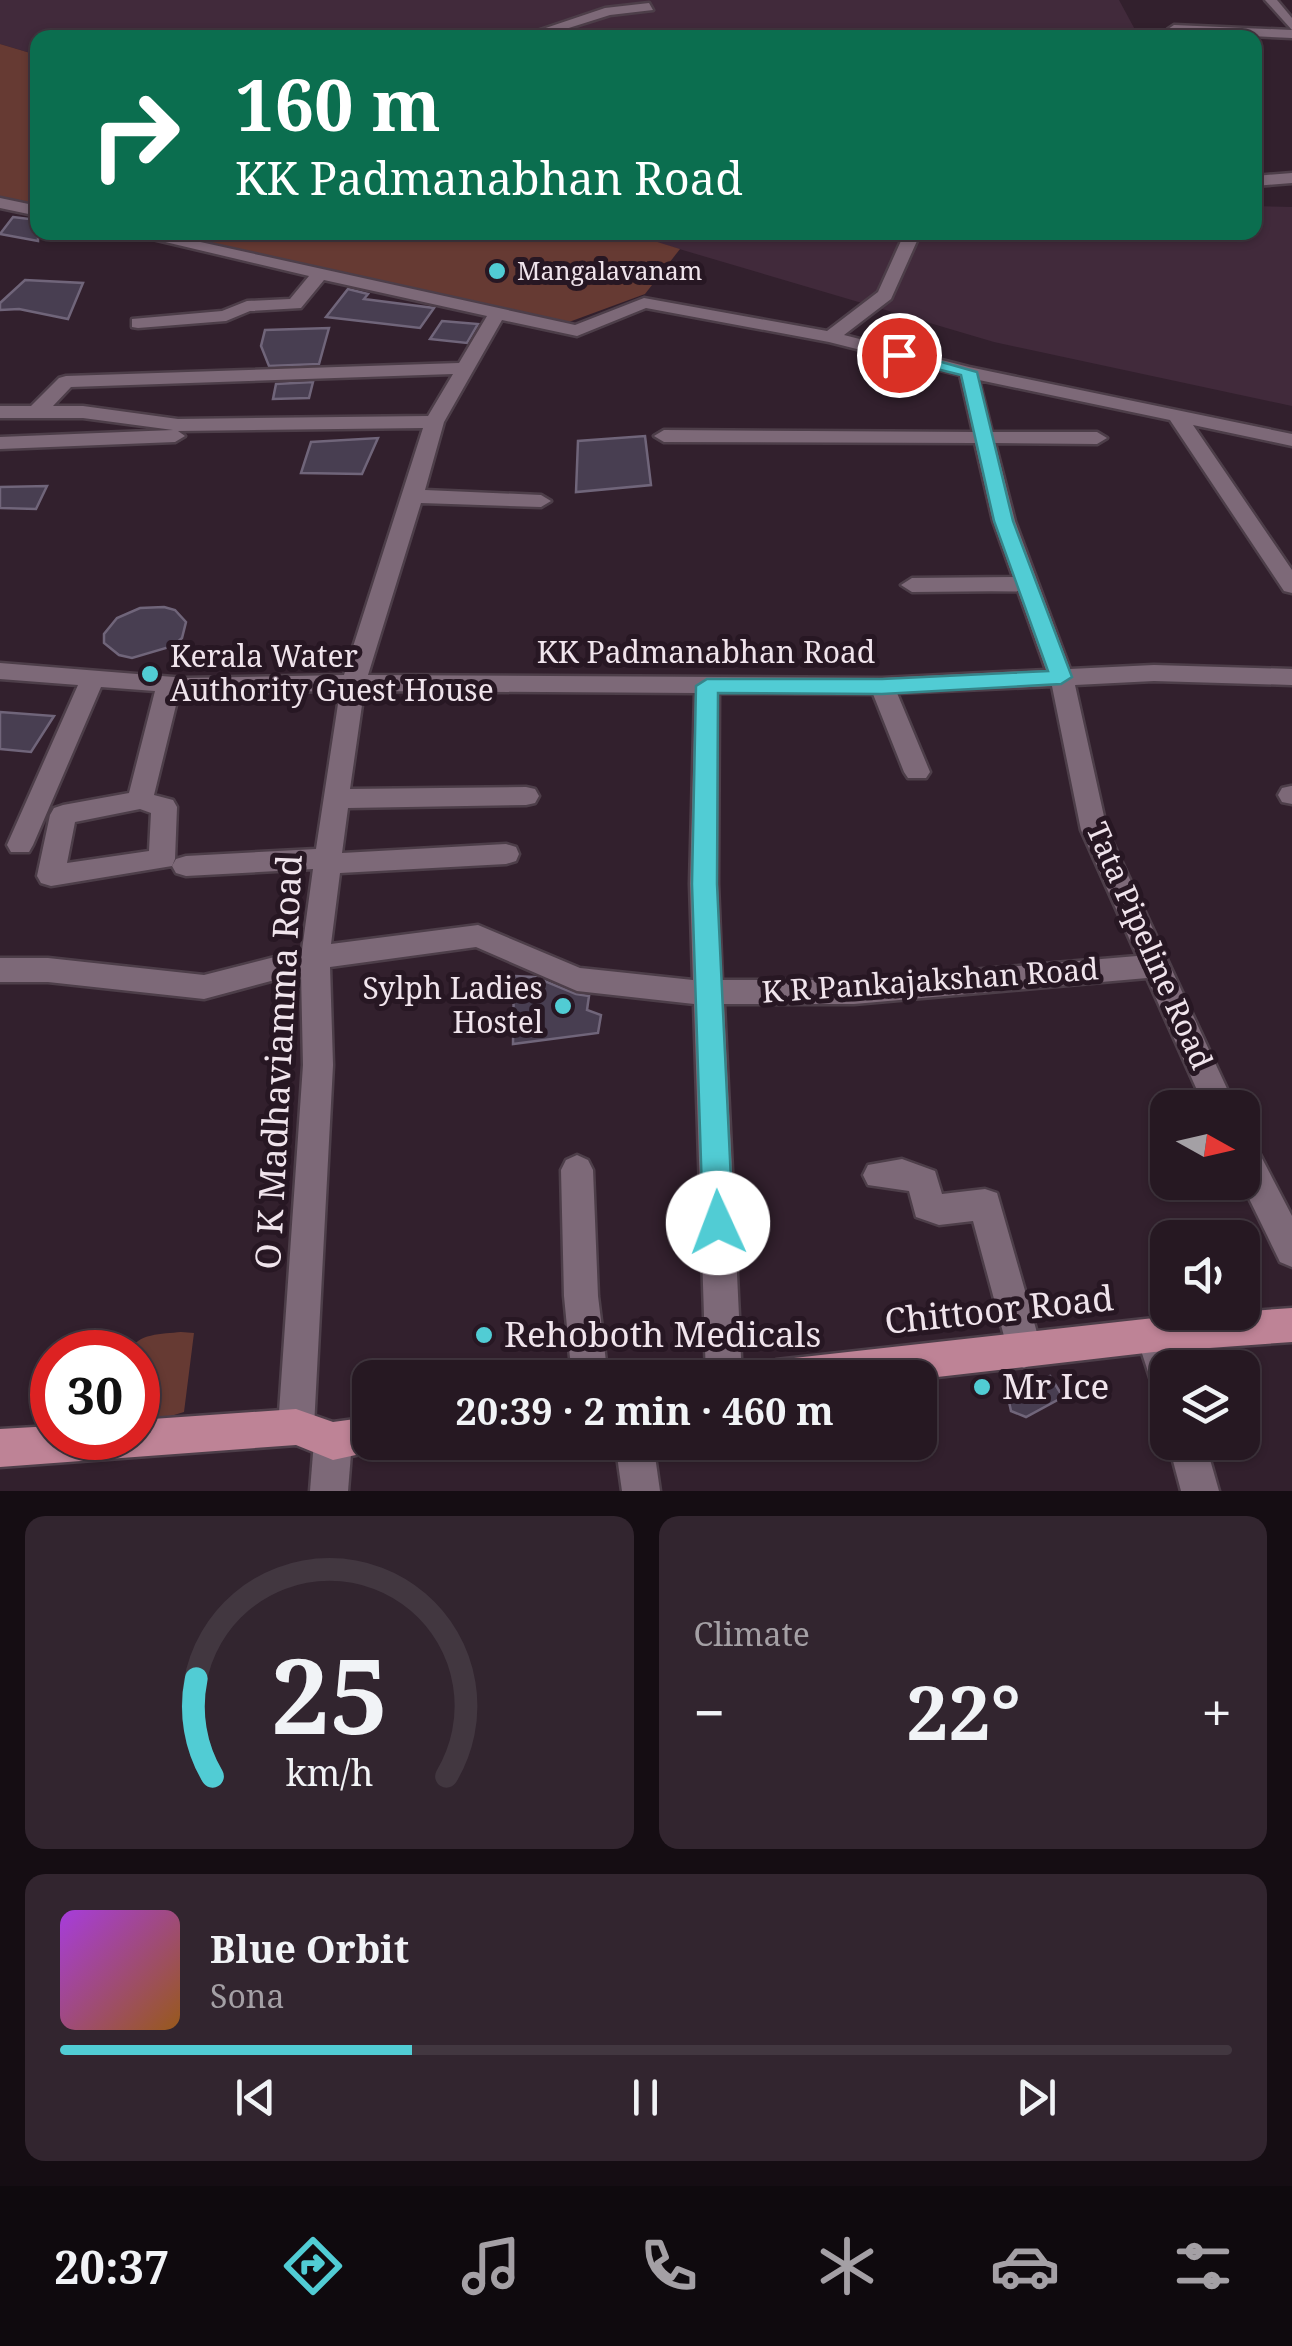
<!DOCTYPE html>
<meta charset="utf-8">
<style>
body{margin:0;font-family:"Noto Serif",serif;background:#32252f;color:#f1f3f6;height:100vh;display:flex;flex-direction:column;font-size:38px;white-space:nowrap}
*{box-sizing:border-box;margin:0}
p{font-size:32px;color:#a4a0a5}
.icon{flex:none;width:55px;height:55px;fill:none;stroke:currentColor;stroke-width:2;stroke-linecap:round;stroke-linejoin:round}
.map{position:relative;height:1491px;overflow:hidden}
.panel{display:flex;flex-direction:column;gap:25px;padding:25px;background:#150d13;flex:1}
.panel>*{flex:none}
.top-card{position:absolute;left:30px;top:30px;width:1232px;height:210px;border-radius:20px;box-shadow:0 2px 8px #0004,0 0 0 2px #423740;background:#0b6e4f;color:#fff;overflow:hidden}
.needle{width:65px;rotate:98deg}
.controls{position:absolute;left:1150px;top:1090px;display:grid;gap:20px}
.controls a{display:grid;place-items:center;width:110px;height:110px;border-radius:20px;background:#261822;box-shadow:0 2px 8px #0004,0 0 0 2px #423740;font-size:50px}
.speed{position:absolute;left:30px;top:1330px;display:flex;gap:20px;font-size:50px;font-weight:700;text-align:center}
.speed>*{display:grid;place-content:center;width:130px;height:130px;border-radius:50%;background:#261822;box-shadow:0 2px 8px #0004,0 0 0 2px #423740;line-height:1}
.speed .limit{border:15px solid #d22;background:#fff;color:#111}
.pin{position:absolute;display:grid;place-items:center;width:85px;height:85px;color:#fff;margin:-42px;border:5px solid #fff;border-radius:50%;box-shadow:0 2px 10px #0007}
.me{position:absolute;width:110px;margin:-55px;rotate:358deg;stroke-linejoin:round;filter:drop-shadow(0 0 8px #0008)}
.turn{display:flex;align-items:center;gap:35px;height:210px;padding:0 40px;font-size:45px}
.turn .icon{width:130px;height:130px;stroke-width:2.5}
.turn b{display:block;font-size:70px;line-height:85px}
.big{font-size:75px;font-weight:700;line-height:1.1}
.panel .widget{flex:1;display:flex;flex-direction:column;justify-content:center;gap:15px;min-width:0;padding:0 35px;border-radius:20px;background:#32252f}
.panel .dial{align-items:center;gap:0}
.dial svg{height:260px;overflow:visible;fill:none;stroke:#423740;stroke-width:7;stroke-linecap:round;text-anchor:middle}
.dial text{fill:#f1f3f6;stroke:none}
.song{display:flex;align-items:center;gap:30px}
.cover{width:120px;height:120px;border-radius:15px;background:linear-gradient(135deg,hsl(280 70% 55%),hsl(30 70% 35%))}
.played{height:10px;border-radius:5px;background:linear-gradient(90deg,#51ccd4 30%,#423740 30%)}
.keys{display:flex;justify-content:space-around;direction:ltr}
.heat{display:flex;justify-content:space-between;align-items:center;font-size:55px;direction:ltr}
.panel .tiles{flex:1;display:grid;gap:25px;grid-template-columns:1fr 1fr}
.widget:last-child{grid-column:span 2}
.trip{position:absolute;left:352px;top:1360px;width:585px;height:100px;border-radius:20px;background:#261822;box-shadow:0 2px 8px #0004,0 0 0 2px #423740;font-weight:700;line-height:100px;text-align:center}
.tab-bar{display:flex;height:160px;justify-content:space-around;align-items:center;background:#0f0a0e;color:#a4a0a5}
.tab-bar .icon{width:70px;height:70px}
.tab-bar .active{color:#51ccd4}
.tab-bar b{font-size:45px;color:#f1f3f6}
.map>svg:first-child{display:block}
</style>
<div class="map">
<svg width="1292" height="1491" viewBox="0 0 1292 1491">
<rect width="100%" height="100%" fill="#32202d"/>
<g fill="#412a3b">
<path d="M0,0H1119L1139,37L38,38L37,55L0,44Z"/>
<path d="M1255,206L1292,207V406L994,342L625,233L1255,232Z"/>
</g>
<g fill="#663a33">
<path d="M0,44L37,55V206L0,198Z"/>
<path d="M625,232L680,249L645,294L569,322L154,233Z"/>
<path d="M181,1332L194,1333L184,1412L138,1426V1352H129C137,1333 162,1334 181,1332Z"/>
</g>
<g fill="#483e51" stroke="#70657a" stroke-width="2.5">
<path d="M13,217L38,220V241L0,234Z"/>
<path d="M25,280L83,283L68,319L19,309L0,310V303Z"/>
<path d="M348,289L368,294L364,299L434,308L420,328L326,317Z"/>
<path d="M442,321L478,324L467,343L430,339Z"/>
<path d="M329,328L319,364L269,366L261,346L265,330Z"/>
<path d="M313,382L309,398L273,399L276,384Z"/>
<path d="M645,436L651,485L576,492L578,441Z"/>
<path d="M378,438L362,474L301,473L311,442Z"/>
<path d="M47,486L36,509L0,508V487Z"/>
<path d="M164,607L175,610L186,622L182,638L173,646L132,658L119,655L104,643V634L117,618L140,608Z"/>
<path d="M0,712L54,716L31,752L0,749Z"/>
<path d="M514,976L535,977L576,994L589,996L587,1010L601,1015L598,1033L513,1044Z"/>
<path d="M1050,1376L1063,1397L1026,1417L1011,1411L1006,1388Z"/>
</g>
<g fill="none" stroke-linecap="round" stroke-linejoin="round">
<g stroke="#4d3e49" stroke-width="5">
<g id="minor">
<path d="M1265,0H1277L1292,18V30Z"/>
<path d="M649,3L653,10L610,15L537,38H516L605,8Z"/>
<path d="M1174,25L1292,30V38L1181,33L1182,38H1170L1168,29Z"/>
<path d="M897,31L902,38H808L814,34Z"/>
<path d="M1292,173V183L1255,186V176Z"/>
<path d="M0,198L38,206V216L0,208Z"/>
<path d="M123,232H155L575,325L644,298L827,331L878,292L905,232H921L891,299L844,335L969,367L1292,434V446L1193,425L1292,570V593L1284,591L1170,420L979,380L992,432H1097L1107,438L1097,444L995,443L1015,521L1070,669L1154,665L1292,669V685L1154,681L1075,685L1107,830L1236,1108H1205L1147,978L854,1004H724L742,1378H706L694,1004L577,991L476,947L330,967L333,1065L314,1427L309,1440L296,1445L283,1440L278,1427L303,1065L301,973L204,999L48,982H0V958H48L204,975L302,950L313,869L186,876L176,873L172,866L176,859L186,856L316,849L340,691L179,693L154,795L173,800L177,807L175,859L172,866L51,886L41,883L37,876L50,815L54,808L63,805L129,793L155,691L101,687L33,845L29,852H11L7,845L78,685L0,679V663L186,678L344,675L423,428L178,431L185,436L175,442L0,449V437L173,430L83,418H0V406H31L59,378L66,376L459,363L487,316L324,280L301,308L250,311L226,321L138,328L132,327V319L222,311L247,301L290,299L309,276ZM646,308L829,342L960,375L973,432L664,430L654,436L664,442L975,443L993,521L1013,577L912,578L901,585L912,592L1018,591L1046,670L882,678L368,675L421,503L541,507L551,501L541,495L425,490L444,422L502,320L577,336ZM453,374L428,416L178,419L83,406H53L71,387ZM1052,686L1081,830L1137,956L854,980H722L718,884L719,693L873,694L904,772L908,778H926L930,772L897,693ZM364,691L695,693L690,884L693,980L580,968L478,925L331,944L340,873L506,864L516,861L519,854L516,847L506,844L342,853L348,808L526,805L535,803L539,796L535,789L526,787L350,789ZM140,809L151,813L149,851L67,863L75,822Z"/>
<path d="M1291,786H1292V804L1282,802L1278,795L1282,788Z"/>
<path d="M1242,1137L1253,1141L1292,1216V1267L1280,1262L1241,1182Z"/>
<path d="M577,1155L588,1160L593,1170L598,1296L608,1378H572L564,1296L561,1170L566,1160Z"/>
<path d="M902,1159L935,1171L942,1194L985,1189L997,1193L1042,1350L1037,1362L1024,1368L1011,1362L973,1221L939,1225L916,1217L909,1191L868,1185L863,1175L868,1165Z"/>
<path d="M1154,1318L1166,1323L1182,1368H1168V1398L1155,1393L1136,1335L1142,1323Z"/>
<path d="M333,1422L346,1428L352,1441L348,1491H310L314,1441L320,1428Z"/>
<path d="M615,1442H653L660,1491H622Z"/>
<path d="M1168,1442H1205L1219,1491H1181Z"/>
</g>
</g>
<g stroke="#4d3e49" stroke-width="5">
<g id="major">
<path d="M1292,1308V1342L1154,1352L920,1379L758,1378L763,1365L776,1360L1154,1318Z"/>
<path d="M296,1409L333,1422L370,1417V1442H386L383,1449L333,1460L296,1445L0,1467V1429L52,1426V1438H138V1420Z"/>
</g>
</g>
<use href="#minor" fill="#7d6978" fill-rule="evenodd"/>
<use href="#major" fill="#be8396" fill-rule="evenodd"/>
</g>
<path fill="#51ccd4" stroke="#35858a" stroke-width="2.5" d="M899,350L977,372L1013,521L1072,677L1061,684L882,694L718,693L717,884L733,1223L729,1233L718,1237L707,1233L703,1223L692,884L696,686L707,679H882L1048,671L994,521L961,375L893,358L891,355Z"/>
<g fill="#51ccd4" stroke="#271723" stroke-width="4">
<circle cx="497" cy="271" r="10"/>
<circle cx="150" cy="674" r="10"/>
<circle cx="563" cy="1006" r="10"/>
<circle cx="484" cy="1335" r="10"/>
<circle cx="982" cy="1387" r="10"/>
</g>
<g text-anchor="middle" stroke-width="10" stroke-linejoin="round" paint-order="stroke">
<g font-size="25" fill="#f0e4ec" stroke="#271723" text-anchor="start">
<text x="517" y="280">Mangalavanam</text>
</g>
<g font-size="30" fill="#f0e4ec" stroke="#271723">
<text x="706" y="663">KK Padmanabhan Road</text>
<text transform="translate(1149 946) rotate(66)" y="10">Tata Pipeline Road</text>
<text transform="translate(930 981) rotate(-4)" y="10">K R Pankajakshan Road</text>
</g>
<g font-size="30" fill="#f0e4ec" stroke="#271723" text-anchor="start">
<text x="170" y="667">Kerala Water<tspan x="170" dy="34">Authority Guest House</tspan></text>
<text x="543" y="999" text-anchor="end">Sylph Ladies<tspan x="543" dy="34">Hostel</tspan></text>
</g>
<g font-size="35" fill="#f0e4ec" stroke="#271723">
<text transform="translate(279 1062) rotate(-87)" y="12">O K Madhaviamma Road</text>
<text transform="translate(999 1310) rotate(-6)" y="12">Chittoor Road</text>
</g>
<g font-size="35" fill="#f0e4ec" stroke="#271723" text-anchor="start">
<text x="504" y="1347">Rehoboth Medicals</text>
<text x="1002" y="1399">Mr Ice</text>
</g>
</g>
</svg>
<div class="controls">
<a><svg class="needle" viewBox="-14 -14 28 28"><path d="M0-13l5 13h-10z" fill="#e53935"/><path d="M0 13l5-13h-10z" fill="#a4a0a5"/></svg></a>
<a><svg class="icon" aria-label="sound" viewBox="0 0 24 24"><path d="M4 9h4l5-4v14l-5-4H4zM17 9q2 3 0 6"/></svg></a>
<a><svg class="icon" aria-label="layers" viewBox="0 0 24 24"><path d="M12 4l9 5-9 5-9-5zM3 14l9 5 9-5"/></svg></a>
</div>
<div class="speed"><div class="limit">30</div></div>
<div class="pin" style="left:899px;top:355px;background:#d93025"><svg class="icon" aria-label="arrive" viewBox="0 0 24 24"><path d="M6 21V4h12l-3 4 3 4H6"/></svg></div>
<svg class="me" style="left:718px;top:1223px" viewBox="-20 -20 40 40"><circle r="19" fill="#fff"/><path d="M0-13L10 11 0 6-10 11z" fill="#51ccd4"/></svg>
<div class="trip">20:39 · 2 min · 460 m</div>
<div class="top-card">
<div class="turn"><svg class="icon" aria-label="right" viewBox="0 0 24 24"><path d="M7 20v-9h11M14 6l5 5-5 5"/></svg><div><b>160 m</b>KK Padmanabhan Road</div></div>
</div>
</div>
<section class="panel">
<div class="tiles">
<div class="widget dial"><svg viewBox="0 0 100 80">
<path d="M14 69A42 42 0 1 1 86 69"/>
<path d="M14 69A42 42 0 0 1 9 39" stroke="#51ccd4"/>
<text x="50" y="56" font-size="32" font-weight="700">25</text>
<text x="50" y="72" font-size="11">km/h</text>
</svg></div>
<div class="widget"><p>Climate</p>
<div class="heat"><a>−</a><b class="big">22°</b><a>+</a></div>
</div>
<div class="widget">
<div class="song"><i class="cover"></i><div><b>Blue Orbit</b><p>Sona</p></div></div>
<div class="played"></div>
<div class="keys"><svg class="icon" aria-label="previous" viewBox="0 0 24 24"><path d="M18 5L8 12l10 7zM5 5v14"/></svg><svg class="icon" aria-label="pause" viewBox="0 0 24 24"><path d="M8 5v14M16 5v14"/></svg><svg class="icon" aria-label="next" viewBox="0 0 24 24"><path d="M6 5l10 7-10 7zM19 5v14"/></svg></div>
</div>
</div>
</section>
<nav class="tab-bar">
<b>20:37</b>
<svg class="icon active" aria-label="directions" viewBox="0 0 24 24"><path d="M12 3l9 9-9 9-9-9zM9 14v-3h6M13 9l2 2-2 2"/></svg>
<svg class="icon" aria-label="music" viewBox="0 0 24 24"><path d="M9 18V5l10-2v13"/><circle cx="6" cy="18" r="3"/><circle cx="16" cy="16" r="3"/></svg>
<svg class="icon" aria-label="phone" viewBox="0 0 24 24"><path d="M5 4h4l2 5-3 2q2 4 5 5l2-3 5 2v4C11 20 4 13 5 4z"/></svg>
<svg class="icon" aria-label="climate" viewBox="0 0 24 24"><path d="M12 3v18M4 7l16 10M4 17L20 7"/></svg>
<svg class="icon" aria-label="car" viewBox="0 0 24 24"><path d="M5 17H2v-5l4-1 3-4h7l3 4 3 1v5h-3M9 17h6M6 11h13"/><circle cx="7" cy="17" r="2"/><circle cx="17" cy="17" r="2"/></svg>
<svg class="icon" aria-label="filters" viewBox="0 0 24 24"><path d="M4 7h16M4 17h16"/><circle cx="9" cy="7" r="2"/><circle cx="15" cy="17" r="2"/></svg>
</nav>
